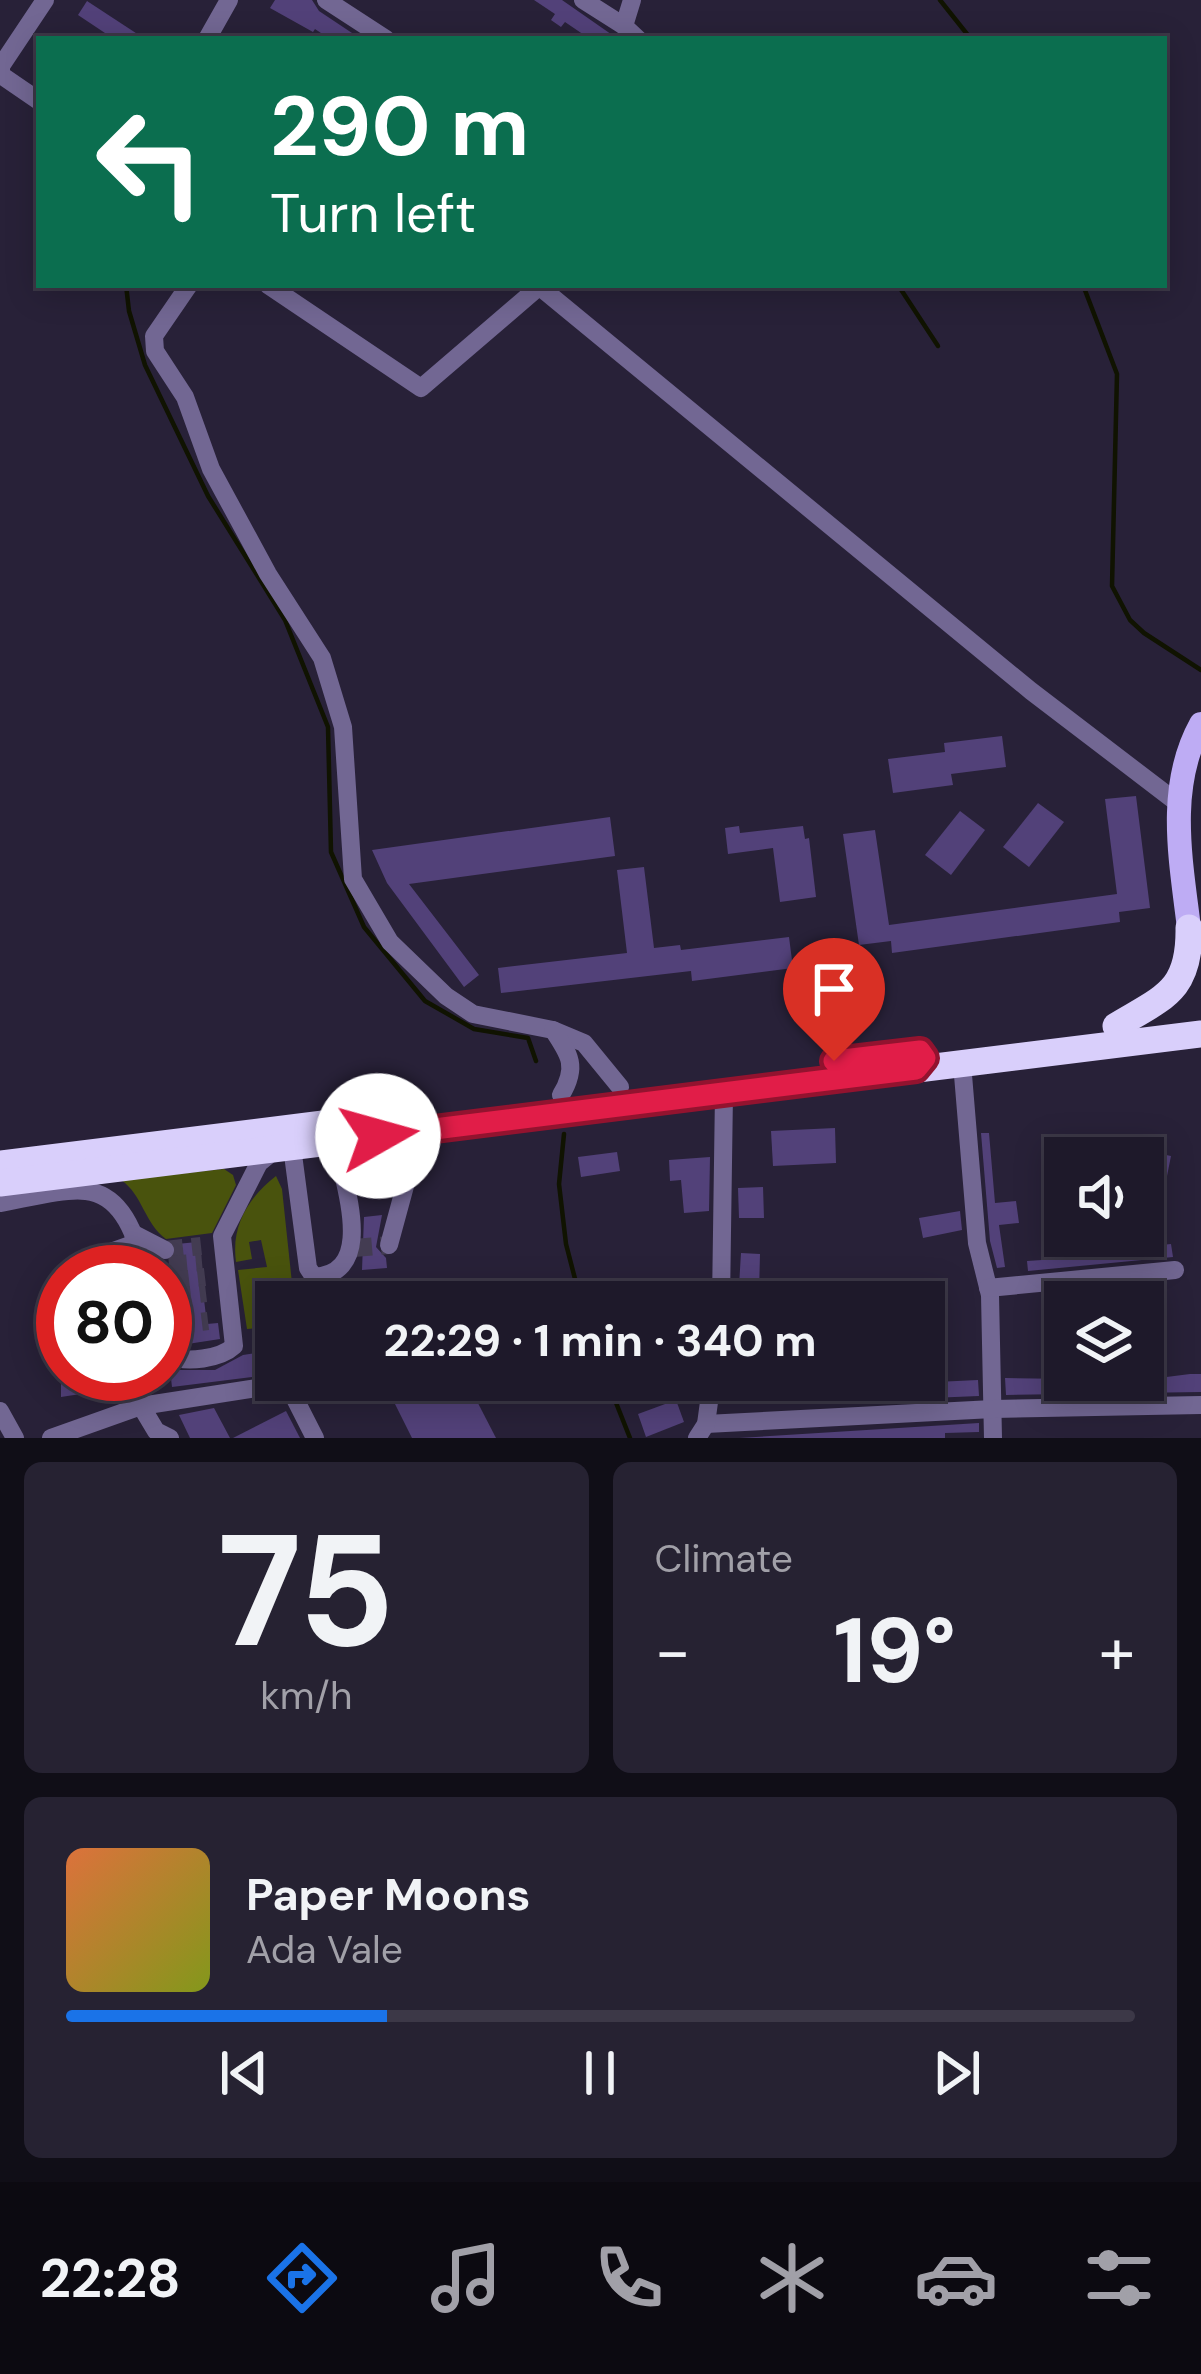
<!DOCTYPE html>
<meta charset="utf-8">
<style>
body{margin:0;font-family:"DM Sans",sans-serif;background:#262232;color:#f1f3f6;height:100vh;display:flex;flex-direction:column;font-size:45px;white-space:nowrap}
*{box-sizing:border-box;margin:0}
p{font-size:39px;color:#a1a0a8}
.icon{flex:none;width:66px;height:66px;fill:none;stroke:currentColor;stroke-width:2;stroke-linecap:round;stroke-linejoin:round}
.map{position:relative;height:1438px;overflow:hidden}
.panel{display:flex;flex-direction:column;gap:24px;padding:24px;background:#100e17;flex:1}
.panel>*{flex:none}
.hud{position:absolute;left:36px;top:36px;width:1131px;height:252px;border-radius:0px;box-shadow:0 6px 30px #0003,0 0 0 3px #3c3847;background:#0b6e4f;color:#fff;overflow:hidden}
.fabs{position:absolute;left:1044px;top:1137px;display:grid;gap:24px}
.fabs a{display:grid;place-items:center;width:120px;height:120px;border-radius:0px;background:#1e192a;box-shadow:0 6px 30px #0003,0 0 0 3px #3c3847;font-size:60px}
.speed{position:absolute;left:36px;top:1245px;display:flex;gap:24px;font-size:60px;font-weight:700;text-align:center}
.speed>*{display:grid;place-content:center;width:156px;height:156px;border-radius:50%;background:#1e192a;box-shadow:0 6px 30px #0003,0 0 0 3px #3c3847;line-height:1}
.speed .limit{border:18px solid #d22;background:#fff;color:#111}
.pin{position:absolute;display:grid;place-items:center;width:102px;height:102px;color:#fff;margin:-123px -51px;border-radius:50% 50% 50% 0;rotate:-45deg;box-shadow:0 0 12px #0007}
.pin .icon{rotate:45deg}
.me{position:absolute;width:132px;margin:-66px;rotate:83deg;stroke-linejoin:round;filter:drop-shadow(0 0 9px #0008)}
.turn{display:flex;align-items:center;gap:42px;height:252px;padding:0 36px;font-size:54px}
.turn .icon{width:156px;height:156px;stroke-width:2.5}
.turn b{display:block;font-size:84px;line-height:102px}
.big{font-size:90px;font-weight:700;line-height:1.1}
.panel .widget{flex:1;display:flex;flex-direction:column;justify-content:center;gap:18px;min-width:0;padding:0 42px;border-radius:18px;background:#262232}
.panel .dial{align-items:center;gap:0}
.dial b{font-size:156px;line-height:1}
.song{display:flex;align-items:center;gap:36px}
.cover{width:144px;height:144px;border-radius:18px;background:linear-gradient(135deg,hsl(20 70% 55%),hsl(70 70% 35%))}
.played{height:12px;border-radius:6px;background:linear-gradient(90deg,#1a73e8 30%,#3c3847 30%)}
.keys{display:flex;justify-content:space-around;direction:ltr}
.heat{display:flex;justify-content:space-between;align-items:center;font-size:66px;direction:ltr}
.panel .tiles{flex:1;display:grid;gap:24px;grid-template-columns:1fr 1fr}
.widget:last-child{grid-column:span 2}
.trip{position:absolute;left:255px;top:1281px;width:690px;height:120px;border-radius:0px;background:#1e192a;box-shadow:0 6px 30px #0003,0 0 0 3px #3c3847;font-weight:700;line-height:120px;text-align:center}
.dock{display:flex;height:192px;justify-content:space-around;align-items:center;background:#0c0a11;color:#a1a0a8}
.dock .icon{width:84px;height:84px}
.dock .current{color:#1a73e8}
.dock b{font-size:54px;color:#f1f3f6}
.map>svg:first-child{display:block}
</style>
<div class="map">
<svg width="1201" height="1438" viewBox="0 0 1201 1438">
<rect width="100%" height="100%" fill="#282138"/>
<g fill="#49530d">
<path d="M224,1169L233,1175L236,1185L212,1233L166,1239C145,1224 142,1194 121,1180Z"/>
<path d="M276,1176L282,1189L294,1302H276V1347H271L269,1327H274L273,1307H259L260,1328L247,1329L238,1270L267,1267L261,1240L249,1242L252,1259L236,1262C231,1226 248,1198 276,1176Z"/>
</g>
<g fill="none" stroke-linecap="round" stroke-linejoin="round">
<g stroke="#101301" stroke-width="4.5">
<path d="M940,0L971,39"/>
<path d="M126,285L129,311L145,365L208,496L285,620L328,727L331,852L364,927L425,1001L474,1029L528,1038L536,1061"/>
<path d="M898,285L938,346"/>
<path d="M1083,285L1117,374L1112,586L1130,620L1144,633L1201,670"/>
<path d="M564,1134L559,1184L566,1244L581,1302"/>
<path d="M607,1380L630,1438"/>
</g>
</g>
<g fill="#524179">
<path d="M275,0H312L319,11L361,39H330L315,29L313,32L270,8Z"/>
<path d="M534,0H562L618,39H590L565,22L561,27L551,20L555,14Z"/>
<path d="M87,1L145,39H114L78,15Z"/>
<path d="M1002,736L1006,767L951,774L953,785L893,793L888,759L945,752L944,743Z"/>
<path d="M1136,796L1150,908L1119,912L1120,922L892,953L891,941L859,945L843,834L875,830L889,925L1117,894L1105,799Z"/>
<path d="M1038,803L1064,822L1029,867L1003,847Z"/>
<path d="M960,811L985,830L951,875L925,855Z"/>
<path d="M610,817L615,856L409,884L479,975L464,987L387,883L372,850Z"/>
<path d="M739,826L740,833L803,826L805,839L809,838L816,897L780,902L773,848L728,854L725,828Z"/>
<path d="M644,867L654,948L680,945L681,950L789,937L793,968L692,981L691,971L501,993L498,968L627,953L617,870Z"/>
<path d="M835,1128L836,1163L773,1166L771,1131Z"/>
<path d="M981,1133H989L995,1203L1016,1201L1019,1223L999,1225L1005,1267L997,1268L990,1241Z"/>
<path d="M1116,1135L1142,1139L1137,1149L1171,1156L1166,1181L1143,1178V1158H1101V1141Z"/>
<path d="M617,1152L620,1171L581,1177L578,1157Z"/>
<path d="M710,1157L709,1211L684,1213L681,1180L670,1181L669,1160Z"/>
<path d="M763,1187L764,1218H739L738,1188Z"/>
<path d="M960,1211L962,1230L923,1238L919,1218Z"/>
<path d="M382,1215L376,1247L386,1258L387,1268L362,1270L364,1217Z"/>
<path d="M197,1242L207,1324L218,1323L220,1339L181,1345L176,1326L184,1323L188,1312L183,1276L171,1262L177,1255V1244Z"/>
<path d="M1171,1244L1173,1257L1028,1271L1027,1261L1133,1254L1132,1248Z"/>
<path d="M741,1253L760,1254L759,1293L781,1296V1302H738Z"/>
<path d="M274,1350L276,1374L172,1387L170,1370H215L243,1355Z"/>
<path d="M97,1374H132L133,1386L61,1397V1384L99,1382Z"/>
<path d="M1190,1374H1201V1392L1006,1395L1005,1378L1143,1380Z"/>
<path d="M383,1380H466L496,1438H412Z"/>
<path d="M810,1380H850L851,1386L978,1380L979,1396L810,1403Z"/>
<path d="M676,1400L684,1422L646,1437L638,1414Z"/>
<path d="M214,1408L230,1438H190L179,1415Z"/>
<path d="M286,1411L300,1438H233Z"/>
<path d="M979,1423V1432L945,1433V1438H739Z"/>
</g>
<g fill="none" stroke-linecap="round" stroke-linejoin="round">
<g stroke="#433c52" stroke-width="18" stroke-dasharray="18 9" stroke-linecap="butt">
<path d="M354,1248L389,1245"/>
<path d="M165,1250L201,1246"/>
<path d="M169,1265L202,1262"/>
<path d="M171,1281L205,1277"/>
<path d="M173,1297L206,1293"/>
<path d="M175,1325L208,1321"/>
</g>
<g stroke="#726793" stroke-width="18">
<path d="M326,0L386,39"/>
<path d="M583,0L624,26"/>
<path d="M632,0L624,26L638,39"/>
<path d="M207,39L229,0"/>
<path d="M39,101L1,75V66L45,0"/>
<path d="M189,285L154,336L155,351L185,397L211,469L268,574L322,658L343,727L353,879L390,942L446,996L473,1014L553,1030L584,1043L620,1087"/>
<path d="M268,285L421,388L541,285"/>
<path d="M540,287L1031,691L1179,804"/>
<path d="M553,1030C570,1055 578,1067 561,1095"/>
<path d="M962,1063L977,1243L990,1295L993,1438"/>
<path d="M292,1147L308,1268L314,1277C378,1273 343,1184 336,1141"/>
<path d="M0,1203C24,1199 64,1188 86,1191C124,1195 138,1241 144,1272"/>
<path d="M389,1245L420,1131"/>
<path d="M103,1272L101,1261L108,1253L133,1244L134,1234L165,1250"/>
<path d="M165,1277L171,1281"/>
<path d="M988,1288L1175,1270"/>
<path d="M165,1293L173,1297"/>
<path d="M721,1302L724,1093"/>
<path d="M165,1309L175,1313"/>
<path d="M165,1333L169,1356C187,1363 220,1359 234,1346L222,1236L259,1163L276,1149"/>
<path d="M141,1406L156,1431L170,1438"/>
<path d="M0,1411L15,1438"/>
<path d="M706,1424L993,1409L1201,1405"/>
<path d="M51,1438L141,1406L263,1387L290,1389L315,1438"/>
<path d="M697,1438L706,1424L712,1380"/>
</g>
<path stroke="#beacf4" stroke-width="24" d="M1189,928C1181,861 1166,787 1201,724"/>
<g stroke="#d9cffb" stroke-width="27">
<path d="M1116,1026C1164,997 1190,991 1189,928"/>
<path d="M0,1164L363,1119"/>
<path d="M0,1183L1201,1034"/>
</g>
</g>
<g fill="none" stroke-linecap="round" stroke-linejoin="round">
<g stroke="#92132f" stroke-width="30">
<path id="route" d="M378,1136L916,1069L925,1058L920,1051L834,1061"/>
</g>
<use href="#route" stroke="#e11d48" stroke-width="21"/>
</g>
</svg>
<div class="fabs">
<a><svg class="icon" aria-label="sound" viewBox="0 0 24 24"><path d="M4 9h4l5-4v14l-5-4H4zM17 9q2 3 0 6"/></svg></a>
<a><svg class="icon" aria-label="layers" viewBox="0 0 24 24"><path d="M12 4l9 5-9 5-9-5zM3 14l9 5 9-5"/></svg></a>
</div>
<div class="speed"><div class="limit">80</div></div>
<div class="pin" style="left:834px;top:1061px;background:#d93025"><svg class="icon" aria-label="arrive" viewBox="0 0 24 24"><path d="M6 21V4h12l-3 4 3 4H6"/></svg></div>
<svg class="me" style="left:378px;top:1136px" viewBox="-20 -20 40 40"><circle r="19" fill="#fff"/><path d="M0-13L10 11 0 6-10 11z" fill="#e11d48"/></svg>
<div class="trip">22:29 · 1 min · 340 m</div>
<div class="hud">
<div class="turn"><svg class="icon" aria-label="left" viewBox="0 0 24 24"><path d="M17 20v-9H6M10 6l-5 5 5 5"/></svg><div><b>290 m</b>Turn left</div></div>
</div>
</div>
<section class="panel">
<div class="tiles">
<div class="widget dial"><b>75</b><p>km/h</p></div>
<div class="widget"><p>Climate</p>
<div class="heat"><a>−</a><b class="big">19°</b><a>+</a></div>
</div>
<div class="widget">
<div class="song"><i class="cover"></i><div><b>Paper Moons</b><p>Ada Vale</p></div></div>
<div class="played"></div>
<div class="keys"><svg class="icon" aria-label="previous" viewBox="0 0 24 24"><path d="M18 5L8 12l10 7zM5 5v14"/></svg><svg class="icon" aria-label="pause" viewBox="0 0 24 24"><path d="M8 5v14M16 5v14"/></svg><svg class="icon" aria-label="next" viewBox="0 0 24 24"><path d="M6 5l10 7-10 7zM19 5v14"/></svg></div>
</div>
</div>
</section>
<nav class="dock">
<b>22:28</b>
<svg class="icon current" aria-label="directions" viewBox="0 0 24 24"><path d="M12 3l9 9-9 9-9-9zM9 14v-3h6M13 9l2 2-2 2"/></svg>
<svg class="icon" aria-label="music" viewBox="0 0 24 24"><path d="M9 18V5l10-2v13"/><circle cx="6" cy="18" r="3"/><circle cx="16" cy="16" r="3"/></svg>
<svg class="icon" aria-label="phone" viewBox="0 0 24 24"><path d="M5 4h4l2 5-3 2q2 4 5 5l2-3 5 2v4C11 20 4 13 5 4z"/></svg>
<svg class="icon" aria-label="climate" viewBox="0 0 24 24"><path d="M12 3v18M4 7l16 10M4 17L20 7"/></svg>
<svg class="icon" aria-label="car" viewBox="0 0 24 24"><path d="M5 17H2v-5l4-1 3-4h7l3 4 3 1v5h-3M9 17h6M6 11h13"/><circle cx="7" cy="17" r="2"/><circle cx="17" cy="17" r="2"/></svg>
<svg class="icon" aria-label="filters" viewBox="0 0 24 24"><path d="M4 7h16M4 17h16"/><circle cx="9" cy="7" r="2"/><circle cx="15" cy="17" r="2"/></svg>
</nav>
